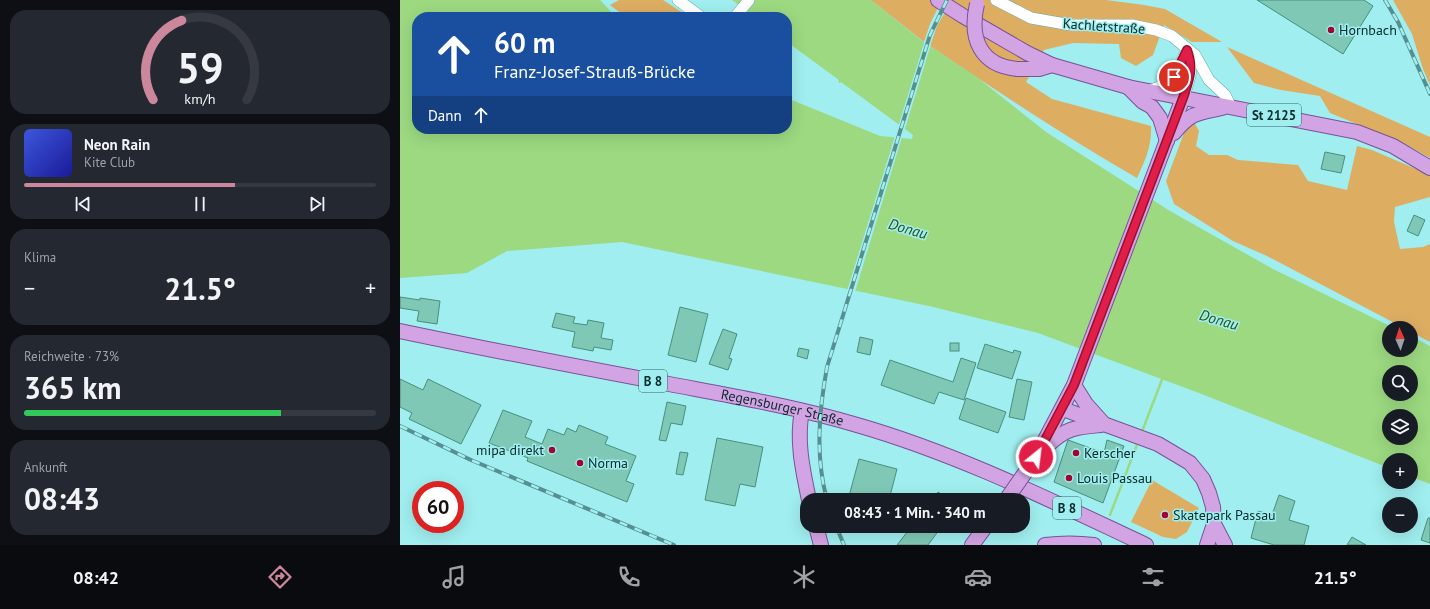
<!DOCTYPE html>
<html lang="de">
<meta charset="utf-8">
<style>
body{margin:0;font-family:"PT Sans",sans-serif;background:#242831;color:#f1f3f6;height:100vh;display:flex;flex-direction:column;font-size:15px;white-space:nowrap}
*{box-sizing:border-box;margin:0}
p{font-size:13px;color:#9ea1a6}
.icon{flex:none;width:22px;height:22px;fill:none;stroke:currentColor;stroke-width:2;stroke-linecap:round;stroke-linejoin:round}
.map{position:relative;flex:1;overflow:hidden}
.panel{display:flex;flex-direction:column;gap:10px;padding:10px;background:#0d0f14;width:400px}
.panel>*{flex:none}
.banner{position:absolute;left:12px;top:12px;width:380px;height:122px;border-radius:16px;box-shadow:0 4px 16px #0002;background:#1a4fa0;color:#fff;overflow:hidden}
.needle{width:26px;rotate:357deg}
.tools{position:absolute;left:982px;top:321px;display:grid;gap:8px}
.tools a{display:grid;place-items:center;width:36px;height:36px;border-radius:50%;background:#171b24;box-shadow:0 4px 16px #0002;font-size:20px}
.speed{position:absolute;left:12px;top:481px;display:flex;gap:8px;font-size:20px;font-weight:700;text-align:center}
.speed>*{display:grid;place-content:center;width:52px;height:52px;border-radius:50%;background:#171b24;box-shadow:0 4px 16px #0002;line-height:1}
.speed .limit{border:6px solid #d22;background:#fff;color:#111}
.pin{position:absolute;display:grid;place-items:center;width:34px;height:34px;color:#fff;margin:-17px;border:2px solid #fff;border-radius:50%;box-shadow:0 1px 4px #0007}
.me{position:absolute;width:44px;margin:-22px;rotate:29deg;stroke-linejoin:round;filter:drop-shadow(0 0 3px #0008)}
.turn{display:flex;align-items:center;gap:14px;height:84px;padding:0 16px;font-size:18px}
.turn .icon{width:52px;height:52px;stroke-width:2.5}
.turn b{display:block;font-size:28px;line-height:34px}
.then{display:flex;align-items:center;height:38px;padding:0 16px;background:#0003;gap:8px;font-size:15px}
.big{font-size:30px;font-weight:800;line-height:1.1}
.panel .tile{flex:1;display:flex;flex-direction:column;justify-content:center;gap:6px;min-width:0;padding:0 14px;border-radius:16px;background:#242831}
.panel .dial{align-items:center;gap:0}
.dial svg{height:104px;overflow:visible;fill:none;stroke:#363941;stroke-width:7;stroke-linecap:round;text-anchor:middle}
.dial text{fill:#f1f3f6;stroke:none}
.song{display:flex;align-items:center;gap:12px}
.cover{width:48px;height:48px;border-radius:6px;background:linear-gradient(135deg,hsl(230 70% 55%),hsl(240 70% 35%))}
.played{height:4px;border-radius:2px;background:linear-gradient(90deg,#cd879d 60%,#363941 60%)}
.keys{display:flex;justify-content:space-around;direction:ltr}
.heat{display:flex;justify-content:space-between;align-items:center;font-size:22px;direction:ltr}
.charge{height:6px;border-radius:3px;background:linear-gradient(90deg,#34c759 73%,#363941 0)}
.trip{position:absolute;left:400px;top:493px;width:230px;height:40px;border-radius:16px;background:#171b24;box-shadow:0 4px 16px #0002;font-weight:800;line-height:40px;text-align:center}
.tabs{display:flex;height:64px;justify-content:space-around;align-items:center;background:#090b0e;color:#9ea1a6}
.tabs .icon{width:28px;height:28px}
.tabs .active{color:#cd879d}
.tabs b{font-size:18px;color:#f1f3f6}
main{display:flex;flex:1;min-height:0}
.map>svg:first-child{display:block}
</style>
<main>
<section class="panel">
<div class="tile dial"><svg viewBox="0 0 100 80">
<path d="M14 69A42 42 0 1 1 86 69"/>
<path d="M14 69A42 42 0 0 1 36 8" stroke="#cd879d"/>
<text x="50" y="56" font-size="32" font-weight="700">59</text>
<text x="50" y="72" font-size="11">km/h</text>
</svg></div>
<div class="tile">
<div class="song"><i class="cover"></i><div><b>Neon Rain</b><p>Kite Club</p></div></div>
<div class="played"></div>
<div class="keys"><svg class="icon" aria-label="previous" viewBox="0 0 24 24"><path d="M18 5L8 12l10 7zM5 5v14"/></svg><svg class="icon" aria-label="pause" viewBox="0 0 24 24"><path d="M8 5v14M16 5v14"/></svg><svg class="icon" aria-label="next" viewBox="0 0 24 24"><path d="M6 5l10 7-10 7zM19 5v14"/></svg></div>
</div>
<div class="tile"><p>Klima</p>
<div class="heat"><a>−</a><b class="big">21.5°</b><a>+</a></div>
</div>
<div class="tile"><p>Reichweite · 73%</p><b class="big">365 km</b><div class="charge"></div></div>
<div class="tile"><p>Ankunft</p><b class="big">08:43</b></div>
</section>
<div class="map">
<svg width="1030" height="545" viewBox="0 0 1030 545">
<rect width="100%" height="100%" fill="#a0eeef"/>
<g fill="#ddad62">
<path d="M219,0H263L289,17H226L210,5Z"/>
<path d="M471,0H542L530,24L524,42Z"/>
<path d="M552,0H706L744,5L765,9L822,42H792L764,25L753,55L736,66L721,58L719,44L673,43L644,50L626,82L652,99L751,126C752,146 745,161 737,178C666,137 598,92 530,46L537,26Z"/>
<path d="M993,0H1030V85L1023,69L1012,34Z"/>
<path d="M827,47L1030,137V158L1005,144L930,113L920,96L881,90L854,83Z"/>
<path d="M794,122L799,131L796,146L809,155H827L838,160L898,165L908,181L947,190L957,146L972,150L1030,175V197L995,207L994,222L1000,249L1023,247L1030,244V342L1011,332V328H1004L867,256L833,241L774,204L766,181L784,133Z"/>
<path d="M752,480L799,508L787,532L776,539L763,537L731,522Z"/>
</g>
<path fill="#9cd980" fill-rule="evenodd" d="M0,0H200L216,17H17V129H387V98L480,136L512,139L513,135L441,82L440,83L438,82L439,80L387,42V17H355L332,0H471L522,41L574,75L646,132L770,211L873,269L994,328H989V350H1011V336L1030,346V484L1011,477V460H989V468L799,393L638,333L529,306L222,242L107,251L67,273L0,278ZM989,372H1011V394H989ZM989,416H1011V438H989Z"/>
<g fill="#a0eeef">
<path d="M525,40L531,44L504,132L498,127Z"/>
<path d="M495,136L502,137L455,292L447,291Z"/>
</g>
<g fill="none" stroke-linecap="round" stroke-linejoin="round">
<g stroke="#9cd980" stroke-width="2.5">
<path d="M741,434L763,377"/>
<path d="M710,515L738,442"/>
</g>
</g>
<g fill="#80c8b6" stroke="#478f7e">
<path d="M857,0H964L973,6L943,54Z"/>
<path d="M925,152L945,156L941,173L921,169Z"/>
<path d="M1014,215L1025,220L1018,236L1007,231Z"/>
<path d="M0,297L20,300V298L40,301L37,324L17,321L19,311L0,308Z"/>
<path d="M280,307L308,314L296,362L268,355Z"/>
<path d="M156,313L175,317L173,323L187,325L188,320L204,323L201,338L213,340L211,350L194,347L193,351L172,347L175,332L152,327Z"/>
<path d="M323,329L337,334L329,358L332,359L328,370L309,364Z"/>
<path d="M460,337L473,340L470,355L457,352Z"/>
<rect x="550" y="343" width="9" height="8"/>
<path d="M585,344L613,353L614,350L621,352L612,379L577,368Z"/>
<path d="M399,348L409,350L407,359L397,356Z"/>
<path d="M561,358L576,363L564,400L539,392L534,404L481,385L490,360L553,382Z"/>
<path d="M0,379L23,390L28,379L81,405L61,444L9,419L12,413L0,407Z"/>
<path d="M617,379L632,382L624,420L609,417Z"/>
<path d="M566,398L606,412L598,433L559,419Z"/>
<path d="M267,402L286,406L282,425L271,423L266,441L259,440Z"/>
<path d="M103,410L132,421L125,437L142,444L148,429L164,435L167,428L176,432L179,425L208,437L205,444L236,456L226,481L234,484L227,502L127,461L128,458L89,443Z"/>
<path d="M317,438L363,447L355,487L340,484L335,506L305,500Z"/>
<path d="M668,440L704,453L707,440L724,446L703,503L654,482Z"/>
<path d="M280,452L288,453L283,475L276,474Z"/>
<path d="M459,459L497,469L489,500H448Z"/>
<path d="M538,492L550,500H531Z"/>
<path d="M879,495L895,501L889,520L909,526L904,545H874L851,538L858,511L872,515Z"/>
<path d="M1028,518H1030V543L1021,540Z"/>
<path d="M512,526H542L528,545H497Z"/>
<path d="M952,537L966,545H947Z"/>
</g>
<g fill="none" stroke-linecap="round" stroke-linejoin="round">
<g stroke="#60aeaf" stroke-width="12">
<g id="minor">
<path d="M278,0L301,17"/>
<path d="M596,0L631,18L671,25H732L756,30L772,36L795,55L809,80L825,95L831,107"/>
<path d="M335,17L349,0"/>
<path d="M749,91L766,84L774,77L787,50"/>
<path d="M783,98C787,86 793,73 790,60C790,56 787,52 786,48"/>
</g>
</g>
<g stroke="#785297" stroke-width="16">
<g id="major">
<path d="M538,0L563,16L627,53L652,65L728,87L957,132L993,146L1030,168"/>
<path d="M618,69H639L652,65"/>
<path d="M728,87L743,102L752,107L760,118L767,141"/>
<path d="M774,133C790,113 797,113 822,108"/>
<path id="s1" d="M0,331C90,350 179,367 269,384C332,396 396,407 457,425C558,454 652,501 746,545"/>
<path d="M674,385L686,404L703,423"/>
<path d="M663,409L758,444L790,463L803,479L809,493L813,507L814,524L807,545"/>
<path d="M402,411C396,441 403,471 409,500"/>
<path d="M646,447C665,428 676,427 701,425"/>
<path d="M636,457L674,385L783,98"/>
<path d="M814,524L825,545"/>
<path d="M416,526L421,545"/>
<path d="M572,545L586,526"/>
<path d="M645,545C661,543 678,543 694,545"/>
</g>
</g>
<use href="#minor" stroke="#fff" stroke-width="11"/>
<use href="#major" stroke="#d3a4e3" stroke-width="14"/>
<g stroke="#568f8f" stroke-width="4">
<g id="rail">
<path d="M985,0L998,22L1030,94"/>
<path d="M0,426L71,460L274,545"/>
<path d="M427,500C415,456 419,411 427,367L530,35L547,0"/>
<path d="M436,526L444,545"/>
</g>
</g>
<use href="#rail" stroke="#a0eeef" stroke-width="2.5" stroke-dasharray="8" stroke-linecap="butt"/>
<g stroke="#785297" stroke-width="16" stroke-linecap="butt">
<g id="major-bridge">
<path d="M577,4C569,38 580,66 618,69"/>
<path d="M606,500L636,457"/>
</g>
</g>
<use href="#major-bridge" stroke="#d3a4e3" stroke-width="14"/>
</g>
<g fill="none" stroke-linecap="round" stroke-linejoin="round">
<g stroke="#92132f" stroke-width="10">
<path id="route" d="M636,457L674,385L783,98C789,80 794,69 787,50L774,77"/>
</g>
<use href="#route" stroke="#e11d48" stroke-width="7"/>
</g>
<g fill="#a20331" stroke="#a0eeef" stroke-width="1.5">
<circle cx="931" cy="30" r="4"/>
<circle cx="152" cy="450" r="4"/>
<circle cx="676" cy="453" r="4"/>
<circle cx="180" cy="463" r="4"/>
<circle cx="669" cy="478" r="4"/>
<circle cx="765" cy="515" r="4"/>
</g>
<g text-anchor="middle" stroke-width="3" stroke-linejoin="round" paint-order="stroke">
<g fill="#a0eeef" stroke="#366666" stroke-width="1">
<rect x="847" y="104" width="54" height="22" rx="3"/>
<rect x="239" y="370" width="28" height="22" rx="3"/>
<rect x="653" y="497" width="28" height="22" rx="3"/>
</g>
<g font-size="13" font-weight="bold" fill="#082b2b">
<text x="874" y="120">St 2125</text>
<text x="253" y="386">B 8</text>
<text x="667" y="513">B 8</text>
</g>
<g font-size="14" fill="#082b2b" stroke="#a0eeef">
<text transform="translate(704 26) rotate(4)" y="5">Kachletstraße</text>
<text dy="5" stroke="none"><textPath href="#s1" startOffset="390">Regensburger Straße</textPath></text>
</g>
<g font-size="14" fill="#082b2b" stroke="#a0eeef" text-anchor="start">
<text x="939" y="35">Hornbach</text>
<text x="144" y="455" text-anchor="end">mipa direkt</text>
<text x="684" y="458">Kerscher</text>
<text x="188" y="468">Norma</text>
<text x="677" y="483">Louis Passau</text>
<text x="773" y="520">Skatepark Passau</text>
</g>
<g font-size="15" font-style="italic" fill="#284f13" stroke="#a0eeef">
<text transform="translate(508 229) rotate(16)" y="5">Donau</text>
<text transform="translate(819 320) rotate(16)" y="5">Donau</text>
</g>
</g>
</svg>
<div class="tools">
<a><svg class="needle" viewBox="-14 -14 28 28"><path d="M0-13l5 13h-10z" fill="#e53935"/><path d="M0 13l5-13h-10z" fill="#9ea1a6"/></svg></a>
<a><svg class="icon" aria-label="search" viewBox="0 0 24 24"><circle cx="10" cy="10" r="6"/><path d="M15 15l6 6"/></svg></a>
<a><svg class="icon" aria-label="layers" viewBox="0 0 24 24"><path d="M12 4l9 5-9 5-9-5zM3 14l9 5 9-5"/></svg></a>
<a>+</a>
<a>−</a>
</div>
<div class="speed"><div class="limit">60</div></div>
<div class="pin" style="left:774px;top:77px;background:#d93025"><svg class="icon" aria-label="arrive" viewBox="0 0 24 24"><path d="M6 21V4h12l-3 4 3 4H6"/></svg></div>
<svg class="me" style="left:636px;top:457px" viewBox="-20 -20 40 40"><circle r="17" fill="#e11d48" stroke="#fff" stroke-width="3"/><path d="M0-11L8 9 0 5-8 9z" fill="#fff"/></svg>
<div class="trip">08:43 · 1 Min. · 340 m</div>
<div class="banner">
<div class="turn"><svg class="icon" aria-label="ahead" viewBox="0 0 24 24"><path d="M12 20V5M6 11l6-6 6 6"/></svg><div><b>60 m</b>Franz-Josef-Strauß-Brücke</div></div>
<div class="then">Dann<svg class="icon" aria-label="ahead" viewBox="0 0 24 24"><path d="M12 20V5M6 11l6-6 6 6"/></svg></div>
</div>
</div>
</main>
<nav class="tabs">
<b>08:42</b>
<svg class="icon active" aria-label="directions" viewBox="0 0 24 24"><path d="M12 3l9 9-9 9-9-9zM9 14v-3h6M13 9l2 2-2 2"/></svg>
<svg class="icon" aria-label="music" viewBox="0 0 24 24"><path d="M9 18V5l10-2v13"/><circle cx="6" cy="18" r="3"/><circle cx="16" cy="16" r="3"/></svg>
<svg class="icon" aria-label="phone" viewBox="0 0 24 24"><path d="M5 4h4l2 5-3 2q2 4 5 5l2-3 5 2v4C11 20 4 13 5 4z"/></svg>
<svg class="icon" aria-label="climate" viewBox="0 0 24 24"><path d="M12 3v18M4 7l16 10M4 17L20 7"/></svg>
<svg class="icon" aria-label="car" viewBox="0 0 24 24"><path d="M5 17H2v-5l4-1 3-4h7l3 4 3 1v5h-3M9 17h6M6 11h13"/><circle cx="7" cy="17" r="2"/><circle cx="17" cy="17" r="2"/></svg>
<svg class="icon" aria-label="filters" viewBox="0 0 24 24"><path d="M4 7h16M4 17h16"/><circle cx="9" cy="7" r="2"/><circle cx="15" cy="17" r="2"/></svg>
<b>21.5°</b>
</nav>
